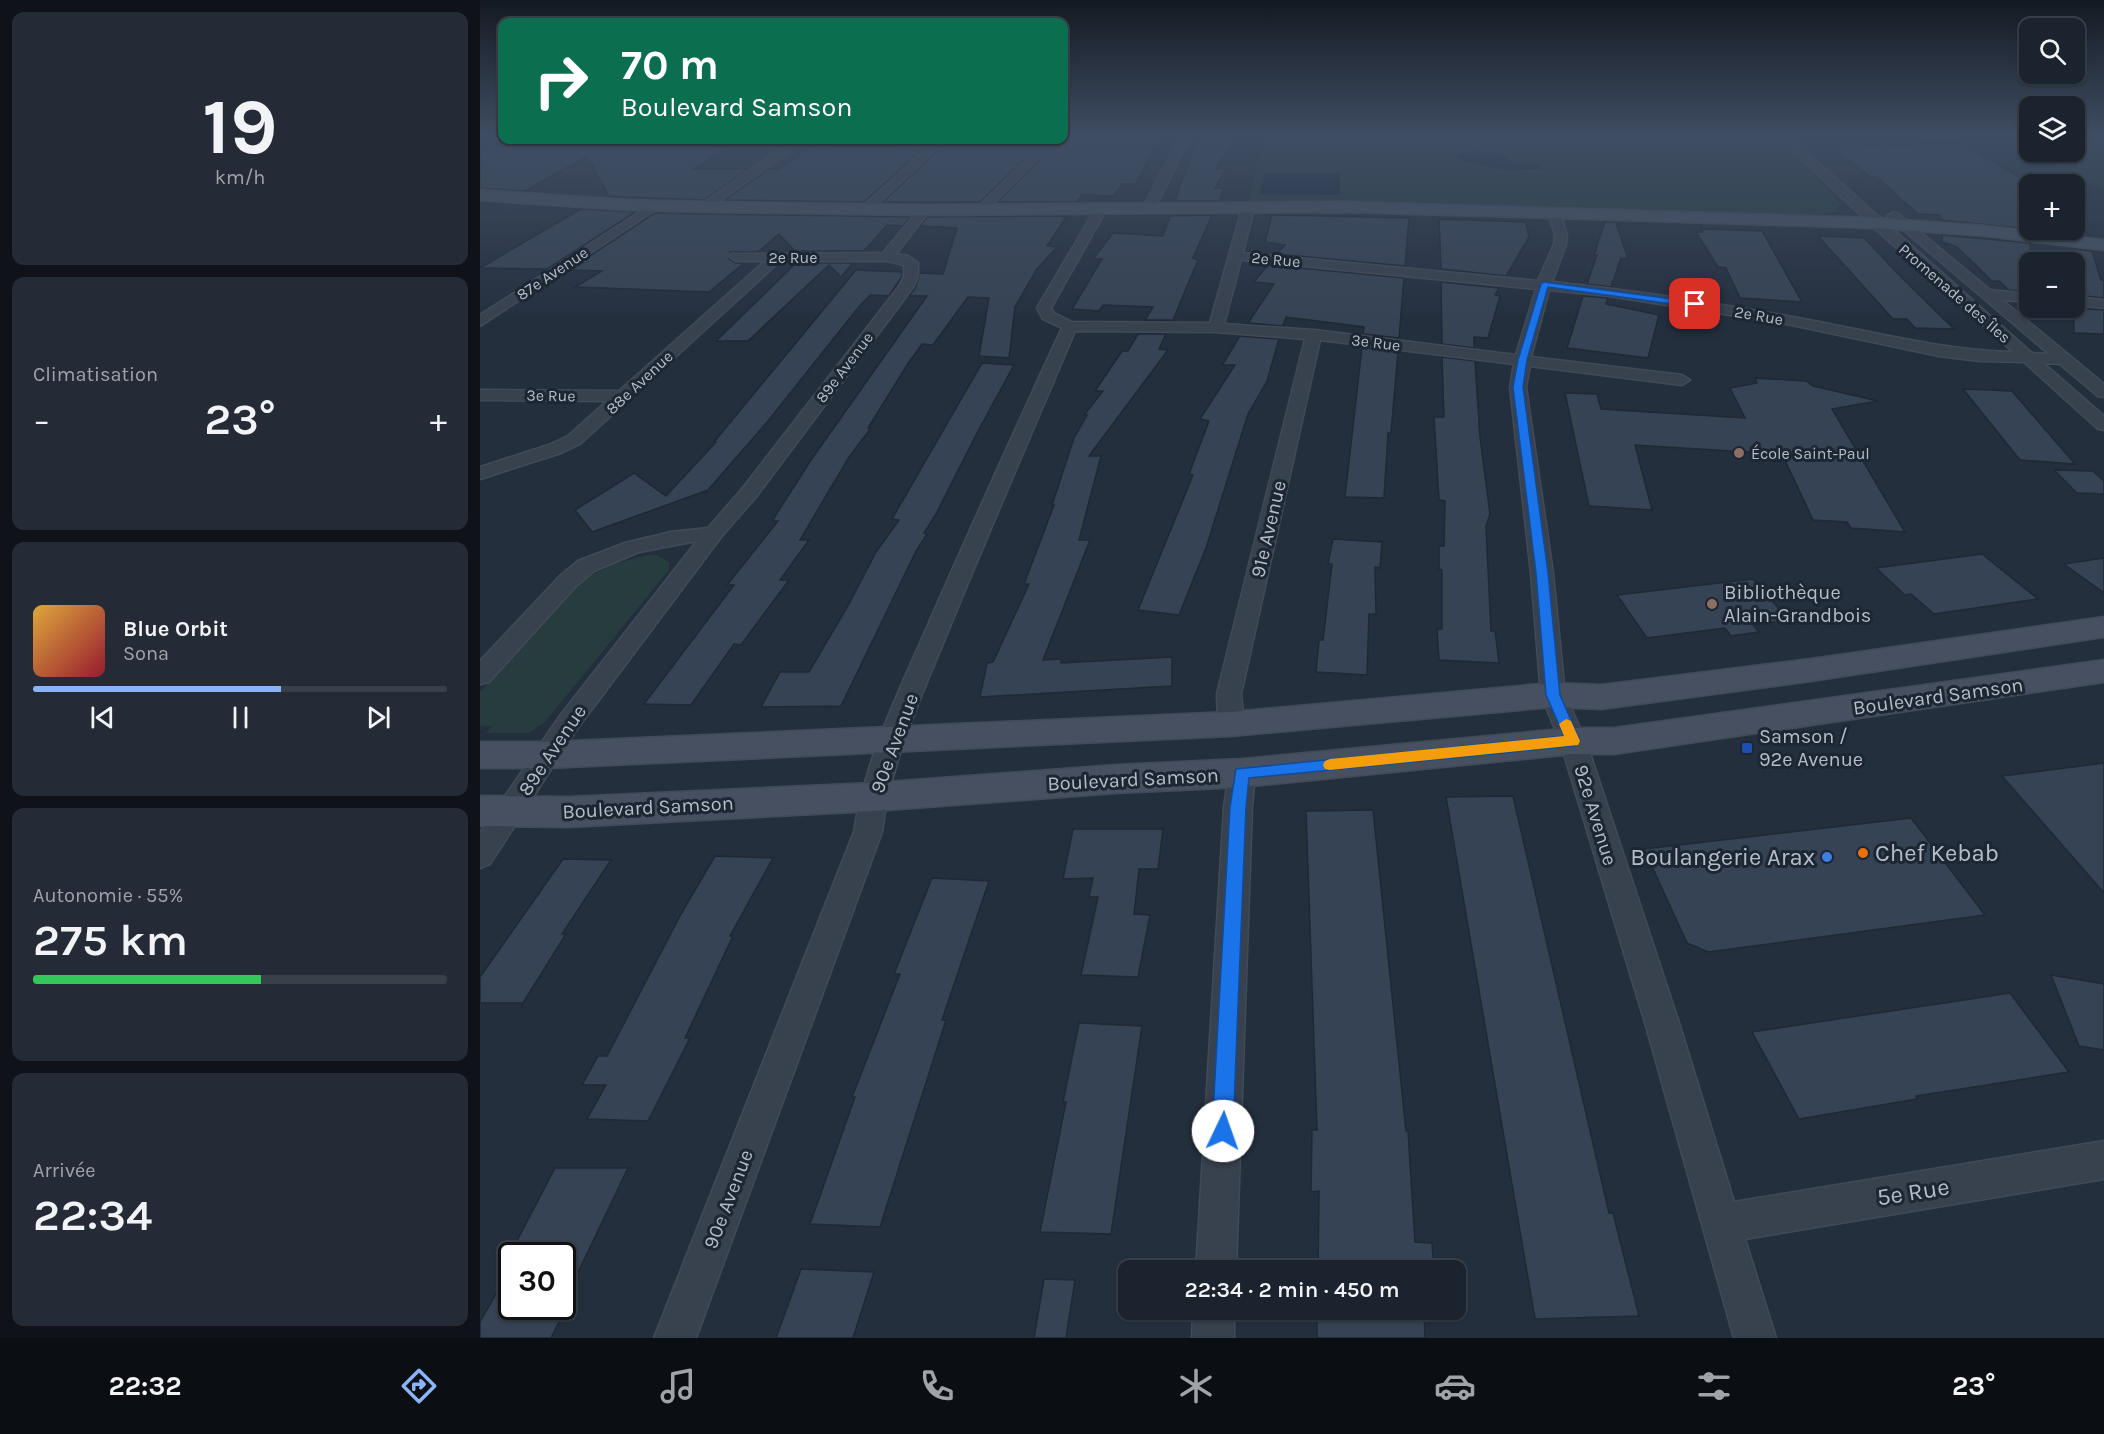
<!DOCTYPE html>
<html lang="fr">
<meta charset="utf-8">
<style>
body{margin:0;font-family:Karla,sans-serif;background:#242b36;color:#f1f3f6;height:100vh;display:flex;flex-direction:column;font-size:22px;white-space:nowrap}
*{box-sizing:border-box;margin:0}
p{font-size:20px;color:#a0a4aa}
.icon{flex:none;width:33px;height:33px;fill:none;stroke:currentColor;stroke-width:2;stroke-linecap:round;stroke-linejoin:round}
.map{position:relative;flex:1;overflow:hidden}
.details{display:flex;flex-direction:column;gap:12px;padding:12px;background:#0f1319;width:480px}
.details>*{flex:none}
.hud{position:absolute;left:18px;top:18px;width:570px;height:126px;border-radius:12px;box-shadow:0 2px 4px #0004,0 0 0 2px #39404a;background:#0b6e4f;color:#fff;overflow:hidden}
.tools{position:absolute;left:1539px;top:18px;display:grid;gap:12px}
.tools a{display:grid;place-items:center;width:66px;height:66px;border-radius:12px;background:#1b232e;box-shadow:0 2px 4px #0004,0 0 0 2px #39404a;font-size:30px}
.speed{position:absolute;left:18px;top:1242px;display:flex;gap:12px;font-size:30px;font-weight:700;text-align:center}
.speed>*{display:grid;place-content:center;width:78px;height:78px;border-radius:50%;background:#1b232e;box-shadow:0 2px 4px #0004,0 0 0 2px #39404a;line-height:1}
.speed .limit{border:3px solid #111;border-radius:9px;background:#fff;color:#111}
.pin{position:absolute;display:grid;place-items:center;width:51px;height:51px;color:#fff;margin:-26px;border-radius:12px;box-shadow:0 3px 9px #0006}
.me{position:absolute;width:66px;margin:-33px;rotate:3deg;stroke-linejoin:round;filter:drop-shadow(0 0 4px #0008)}
.turn{display:flex;align-items:center;gap:21px;height:126px;padding:0 24px;font-size:27px}
.turn .icon{width:78px;height:78px;stroke-width:2.5}
.turn b{display:block;font-size:42px;line-height:51px}
.big{font-size:45px;font-weight:600;line-height:1.1}
.details .widget{flex:1;display:flex;flex-direction:column;justify-content:center;gap:9px;min-width:0;padding:0 21px;border-radius:12px;background:#242b36}
.details .dial{align-items:center;gap:0}
.dial b{font-size:78px;line-height:1}
.song{display:flex;align-items:center;gap:18px}
.cover{width:72px;height:72px;border-radius:9px;background:linear-gradient(135deg,hsl(40 70% 55%),hsl(350 70% 35%))}
.played{height:6px;border-radius:3px;background:linear-gradient(90deg,#8ab4f8 60%,#39404a 60%)}
.keys{display:flex;justify-content:space-around;direction:ltr}
.heat{display:flex;justify-content:space-between;align-items:center;font-size:33px;direction:ltr}
.charge{height:9px;border-radius:4px;background:linear-gradient(90deg,#34c759 55%,#39404a 0)}
.trip{position:absolute;left:638px;top:1260px;width:348px;height:60px;border-radius:12px;background:#1b232e;box-shadow:0 2px 4px #0004,0 0 0 2px #39404a;font-weight:600;line-height:60px;text-align:center}
.tab-bar{display:flex;height:96px;justify-content:space-around;align-items:center;background:#0b0e12;color:#a0a4aa}
.tab-bar .icon{width:42px;height:42px}
.tab-bar .selected{color:#8ab4f8}
.tab-bar b{font-size:27px;color:#f1f3f6}
main{display:flex;flex:1;min-height:0}
.map>svg:first-child{display:block}
</style>
<main>
<section class="details">
<div class="widget dial"><b>19</b><p>km/h</p></div>
<div class="widget"><p>Climatisation</p>
<div class="heat"><a>−</a><b class="big">23°</b><a>+</a></div>
</div>
<div class="widget">
<div class="song"><i class="cover"></i><div><b>Blue Orbit</b><p>Sona</p></div></div>
<div class="played"></div>
<div class="keys"><svg class="icon" aria-label="previous" viewBox="0 0 24 24"><path d="M18 5L8 12l10 7zM5 5v14"/></svg><svg class="icon" aria-label="pause" viewBox="0 0 24 24"><path d="M8 5v14M16 5v14"/></svg><svg class="icon" aria-label="next" viewBox="0 0 24 24"><path d="M6 5l10 7-10 7zM19 5v14"/></svg></div>
</div>
<div class="widget"><p>Autonomie · 55%</p><b class="big">275 km</b><div class="charge"></div></div>
<div class="widget"><p>Arrivée</p><b class="big">22:34</b></div>
</section>
<div class="map">
<svg width="1624" height="1338" viewBox="0 0 1624 1338">
<rect width="100%" height="100%" fill="#242f3e"/>
<g fill="#263c3f">
<path d="M783,135H1295L1361,204L1355,212L1335,216L921,204L768,206Z"/>
<path d="M1595,135H1624V191L1553,152H1594Z"/>
<path d="M167,555H176L189,562V570L65,722L49,733H6L12,726H0V692L89,594C111,571 137,562 167,555Z"/>
</g>
<g fill="#17263c">
<path d="M992,151L1024,155L1033,163L1057,164L1063,169L1025,170L979,160L974,155Z"/>
<path d="M784,173H860V195L780,194Z"/>
</g>
<g fill="#364354" stroke="#1f2835" stroke-width="1.5">
<path d="M584,135H681L656,184H642L634,196L602,195L597,202H518L579,140H584Z"/>
<path d="M718,135H756L736,169H746L735,188L744,189L739,201H695Z"/>
<path d="M28,140H249L239,146H248L213,169H268L224,200L124,196L128,194L107,156L45,191L0,188V153Z"/>
<path d="M475,140H564L500,202H403L466,143Z"/>
<path d="M421,142H450L384,202L245,200L289,169H299L335,145L415,147Z"/>
<path d="M1442,143L1484,144L1550,184V229L1460,220V215L1438,214L1397,177H1390L1350,145L1447,147Z"/>
<path d="M101,209L155,212L67,269L0,268Z"/>
<path d="M175,213L224,214L430,217L423,226L407,225L384,251H315L299,234L278,252H250L249,259L256,263H264L229,292L95,287L122,271L89,270Z"/>
<path d="M1601,213L1608,236L1594,234V214Z"/>
<path d="M732,215L713,258L718,260L693,320H665L673,307L623,305L619,311L592,309L622,259H613L633,233L683,236L690,216Z"/>
<path d="M792,215L929,218L925,266L797,254L805,245L785,242Z"/>
<path d="M587,216L567,246L577,247L557,269L535,307L529,358L499,356L509,298L488,297L453,345L442,344L427,365L388,428H391L369,457L320,540H329L300,580H309L261,645L254,644L211,705L164,704L254,585H247L298,521H292L331,460L447,296H429L436,287L440,273L463,274L477,228L440,226L447,217Z"/>
<path d="M959,219L1046,222L1049,237L1026,276L961,269Z"/>
<path d="M1125,222H1136L1148,259L1141,258L1131,287L1107,284L1117,255H1114Z"/>
<path d="M1221,229L1282,231L1322,302L1260,298L1246,268L1238,267L1216,232H1223Z"/>
<path d="M1462,235L1550,243V292L1529,290L1519,281H1512L1477,247L1462,242Z"/>
<path d="M1338,236L1384,238L1422,278L1474,329L1435,328L1427,319H1413Z"/>
<path d="M1594,249L1612,251L1621,280H1624V298L1594,295Z"/>
<path d="M316,263H373L361,277L349,265L268,341H236Z"/>
<path d="M788,265L924,278L919,338L883,334L884,327L806,317L803,326L768,323L794,284L774,282Z"/>
<path d="M376,270L422,272V276L409,296L390,295L378,308L288,421L228,490L112,532L95,510L154,473L186,496L236,442H234Z"/>
<path d="M961,282L1019,288L1015,295L1020,296L1008,338L994,337V348L962,344Z"/>
<path d="M1103,296L1128,298L1126,304L1179,315L1168,358L1087,348Z"/>
<path d="M1594,308L1624,310V334L1594,333Z"/>
<path d="M658,334H686L679,349L688,350L609,456H621L599,540H610L563,660L581,659V663L692,657V686L500,697L507,663L513,662L549,584H544L574,505H572L594,438L607,415H604L623,391H615L642,351H648Z"/>
<path d="M760,336L799,339L787,381L768,414L726,548L699,615L658,610L713,475L709,474L729,421L720,419L755,365H742Z"/>
<path d="M882,347L918,352L911,433H908L904,498L865,497Z"/>
<path d="M962,357L995,361L1000,437L1010,514L1006,526L1011,631H1015L1019,663L959,660L957,629H962V570L959,569V546H964L965,501L959,500L954,417H964Z"/>
<path d="M502,363L534,365L496,435L456,514L444,533L447,534L436,551L361,706L281,707L300,672H329L369,604L396,552L419,520L412,519Z"/>
<path d="M1275,378L1326,381L1333,386L1398,401L1352,409L1425,532L1371,528L1367,522L1333,520L1302,454L1155,445L1172,510L1109,506L1085,393L1117,394L1121,409L1265,418L1250,388L1277,383Z"/>
<path d="M1483,389L1532,391L1595,464L1540,460Z"/>
<path d="M1574,470L1613,471L1624,481V494L1597,493Z"/>
<path d="M853,539L902,542L900,568L895,567L896,614H889L887,675L836,672L839,640H843L852,564H848Z"/>
<path d="M1502,554L1558,599L1454,614L1431,594L1425,595L1396,568Z"/>
<path d="M1624,558V593L1584,564Z"/>
<path d="M1273,579L1309,620L1273,625L1279,632L1251,636L1245,628L1167,638L1137,595Z"/>
<path d="M1624,763V893L1522,776Z"/>
<path d="M1033,796L1129,1213H1133L1159,1316L1055,1319L966,797Z"/>
<path d="M893,810L926,1131H928L935,1242L952,1243L954,1270H838L839,1191L831,1192L832,1130H837L826,811Z"/>
<path d="M1431,818L1505,915L1228,952L1207,943L1164,849Z"/>
<path d="M593,829H683L678,869H659L654,914L670,915L658,977L601,975L618,897H609L613,878L583,879Z"/>
<path d="M235,856L293,858L250,936H253L205,1038H210L168,1121L107,1119L126,1085H102L118,1056H127L201,914Z"/>
<path d="M83,859L131,860L82,934H86L43,1003H0V977Z"/>
<path d="M452,878L509,881L462,1020H466L400,1227L330,1224L375,1097H372L420,974H414Z"/>
<path d="M1571,975L1624,984V1050L1599,1046Z"/>
<path d="M1530,993L1589,1072L1436,1096L1437,1099L1319,1119L1272,1032Z"/>
<path d="M599,1023L662,1026L631,1234L560,1232L586,1102H583Z"/>
<path d="M75,1168H148L82,1306V1256H29Z"/>
<path d="M32,1266V1306H87L71,1338H0V1322Z"/>
<path d="M321,1269L394,1272L373,1338H296Z"/>
<path d="M564,1279L595,1280L586,1338H554Z"/>
<path d="M837,1310H944L945,1338H837Z"/>
</g>
<g fill="none" stroke-linecap="round" stroke-linejoin="round">
<g stroke="#414a57" stroke-width="3">
<g id="street">
<path d="M701,135H711L674,210L672,212H664L662,210Z"/>
<path d="M1296,135H1307L1552,353L1569,354L1407,216L1413,212L1417,213L1510,290L1550,294V302L1522,300L1624,384V397L1618,396L1580,364L1563,363L1624,416V430L1618,429L1544,362L1500,361L1459,356L1307,324L1129,296L1069,290L1051,357L1202,375L1210,380L1202,385L1050,366L1046,387L1073,573L1085,695L1106,741L1200,1026L1254,1202L1624,1141V1179L1265,1239L1296,1338H1254L1166,1026L1080,741L1061,695L1051,573L1030,387L1034,364L840,340L761,694L764,724L760,730L751,733L742,730L738,724L737,694L825,339L736,332L595,331C553,430 510,529 469,629C442,695 411,760 402,832L216,1338H174L374,832C385,759 418,694 447,627C491,527 536,427 582,328L563,319L557,308L616,208L620,206L626,210L571,308L574,313L592,322L730,323L762,209L768,205L774,209L763,253L1058,281L1074,244L1075,235L1068,213L1074,209L1080,213L1087,235L1086,244L1072,282C1150,290 1229,302 1307,316C1383,329 1456,350 1533,352L1392,226ZM761,260L1056,289L1036,355L834,330L744,324Z"/>
<path d="M299,140H309L313,145L309,152L228,209H220V205L301,148L303,145Z"/>
<path d="M456,140H466L389,212H381V208Z"/>
<path d="M567,140H577L506,211H498V207Z"/>
<path d="M174,203L178,204V208L0,326V315Z"/>
<path d="M444,206L450,210L416,254L428,256L438,263V276L434,286L276,497L241,537L97,729L10,864L0,868V833L79,717L217,541L159,552L114,571L96,586L9,682L0,684V661L80,576L98,561L145,543L191,532L228,528L262,489L420,285L424,276V265L407,261H300L100,444L81,453L0,479V467L69,445L88,436L127,401L0,400V390L139,391L285,261H256L250,257L251,254L403,253L440,208Z"/>
<path d="M1594,297L1624,300V308L1594,305Z"/>
<path d="M762,763L771,766L775,773L772,807L756,1270H716L744,807L749,773L753,766Z"/>
<path d="M713,1310H754V1338H712Z"/>
</g>
</g>
<g stroke="#414a57" stroke-width="3">
<g id="secondary">
<path d="M0,190L148,200L224,202L444,205L866,202L1074,208L1396,218L1507,226L1624,240V250L1507,236L1396,228L1074,218L866,212L444,215L224,212L148,210L0,200Z"/>
<path d="M1624,617V637L1331,681L1121,709L1073,707L751,736L68,768H0V742H68L751,712L1073,683L1121,685L1331,659Z"/>
<path d="M1624,660V682L1134,754H1093L762,787L636,793L393,811L88,827L0,826V796L88,797L393,783L636,765L762,759L1093,728H1134Z"/>
</g>
</g>
<use href="#street" fill="#38414e" fill-rule="evenodd"/>
<use href="#secondary" fill="#465061" fill-rule="evenodd"/>
</g>
<linearGradient id="sky" x2="0" y2="1"><stop stop-color="#141a22"/><stop offset="0.42" stop-color="#3f4d63"/><stop offset="1" stop-color="#3f4d63" stop-opacity="0"/></linearGradient>
<rect width="1624" height="322" fill="url(#sky)"/>
<path fill="#1a73e8" stroke="#114b97" stroke-width="1.5" d="M1064,282L1215,302L1219,304L1215,307L1068,287L1047,360L1043,387L1068,573L1080,695L1100,741L1093,746L769,778L766,807L753,1131L750,1139L743,1142L735,1139L732,1131L750,807L756,769L1084,736L1066,695L1056,573L1033,387L1038,360L1061,284Z"/>
<path fill="#f59e0b" d="M1086,719L1091,721L1100,741L1098,745L850,770L845,769L843,765L845,761L850,759L1084,736L1079,724Z"/>
<g fill="#8d6e63" stroke="#1d2633" stroke-width="2">
<circle cx="1259" cy="453" r="6"/>
<circle cx="1232" cy="604" r="6"/>
</g>
<rect fill="#1a4fb4" stroke="#1d2633" stroke-width="2" x="1261" y="742" width="12" height="12" rx="3"/>
<circle fill="#e8710a" stroke="#1d2633" stroke-width="2" cx="1383" cy="853" r="6"/>
<circle fill="#3f7fe0" stroke="#1d2633" stroke-width="2" cx="1347" cy="857" r="6"/>
<g text-anchor="middle" stroke-width="6" stroke-linejoin="round" paint-order="stroke">
<g font-size="16" fill="#b4bcc9" stroke="#1d2633">
<text x="313" y="263">2e Rue</text>
<text transform="translate(796 259) rotate(5)" y="6">2e Rue</text>
<text transform="translate(72 273) rotate(-34)" y="6">87e Avenue</text>
<text transform="translate(1475 293) rotate(41)" y="6">Promenade des Îles</text>
<text transform="translate(1279 315) rotate(10)" y="6">2e Rue</text>
<text transform="translate(896 342) rotate(7)" y="6">3e Rue</text>
<text transform="translate(364 367) rotate(-53)" y="6">89e Avenue</text>
<text transform="translate(159 382) rotate(-43)" y="6">88e Avenue</text>
<text transform="translate(71 395) rotate(1)" y="6">3e Rue</text>
</g>
<g font-size="16" fill="#b4bcc9" stroke="#1d2633" text-anchor="start">
<text x="1271" y="459">École Saint-Paul</text>
</g>
<g font-size="20" fill="#b4bcc9" stroke="#1d2633">
<text transform="translate(788 529) rotate(-77)" y="7">91e Avenue</text>
<text transform="translate(1458 696) rotate(-8)" y="7">Boulevard Samson</text>
<text transform="translate(414 743) rotate(-70)" y="7">90e Avenue</text>
<text transform="translate(72 750) rotate(-56)" y="7">89e Avenue</text>
<text transform="translate(653 779) rotate(-3)" y="7">Boulevard Samson</text>
<text transform="translate(168 807) rotate(-3)" y="7">Boulevard Samson</text>
<text transform="translate(1116 815) rotate(73)" y="7">92e Avenue</text>
<text transform="translate(248 1199) rotate(-69)" y="7">90e Avenue</text>
</g>
<g font-size="20" fill="#b4bcc9" stroke="#1d2633" text-anchor="start">
<text x="1244" y="599">Bibliothèque<tspan x="1244" dy="23">Alain-Grandbois</tspan></text>
<text x="1279" y="743">Samson /<tspan x="1279" dy="23">92e Avenue</tspan></text>
</g>
<g font-size="24" fill="#b4bcc9" stroke="#1d2633" text-anchor="start">
<text x="1395" y="861">Chef Kebab</text>
<text x="1335" y="865" text-anchor="end">Boulangerie Arax</text>
</g>
<g font-size="24" fill="#b4bcc9" stroke="#1d2633">
<text transform="translate(1433 1192) rotate(-9)" y="8">5e Rue</text>
</g>
</g>
</svg>
<div class="tools">
<a><svg class="icon" aria-label="search" viewBox="0 0 24 24"><circle cx="10" cy="10" r="6"/><path d="M15 15l6 6"/></svg></a>
<a><svg class="icon" aria-label="layers" viewBox="0 0 24 24"><path d="M12 4l9 5-9 5-9-5zM3 14l9 5 9-5"/></svg></a>
<a>+</a>
<a>−</a>
</div>
<div class="speed"><div class="limit">30</div></div>
<div class="pin" style="left:1215px;top:304px;background:#d93025"><svg class="icon" aria-label="arrive" viewBox="0 0 24 24"><path d="M6 21V4h12l-3 4 3 4H6"/></svg></div>
<svg class="me" style="left:743px;top:1131px" viewBox="-20 -20 40 40"><circle r="19" fill="#fff"/><path d="M0-13L10 11 0 6-10 11z" fill="#1a73e8"/></svg>
<div class="trip">22:34 · 2 min · 450 m</div>
<div class="hud">
<div class="turn"><svg class="icon" aria-label="right" viewBox="0 0 24 24"><path d="M7 20v-9h11M14 6l5 5-5 5"/></svg><div><b>70 m</b>Boulevard Samson</div></div>
</div>
</div>
</main>
<nav class="tab-bar">
<b>22:32</b>
<svg class="icon selected" aria-label="directions" viewBox="0 0 24 24"><path d="M12 3l9 9-9 9-9-9zM9 14v-3h6M13 9l2 2-2 2"/></svg>
<svg class="icon" aria-label="music" viewBox="0 0 24 24"><path d="M9 18V5l10-2v13"/><circle cx="6" cy="18" r="3"/><circle cx="16" cy="16" r="3"/></svg>
<svg class="icon" aria-label="phone" viewBox="0 0 24 24"><path d="M5 4h4l2 5-3 2q2 4 5 5l2-3 5 2v4C11 20 4 13 5 4z"/></svg>
<svg class="icon" aria-label="climate" viewBox="0 0 24 24"><path d="M12 3v18M4 7l16 10M4 17L20 7"/></svg>
<svg class="icon" aria-label="car" viewBox="0 0 24 24"><path d="M5 17H2v-5l4-1 3-4h7l3 4 3 1v5h-3M9 17h6M6 11h13"/><circle cx="7" cy="17" r="2"/><circle cx="17" cy="17" r="2"/></svg>
<svg class="icon" aria-label="filters" viewBox="0 0 24 24"><path d="M4 7h16M4 17h16"/><circle cx="9" cy="7" r="2"/><circle cx="15" cy="17" r="2"/></svg>
<b>23°</b>
</nav>
